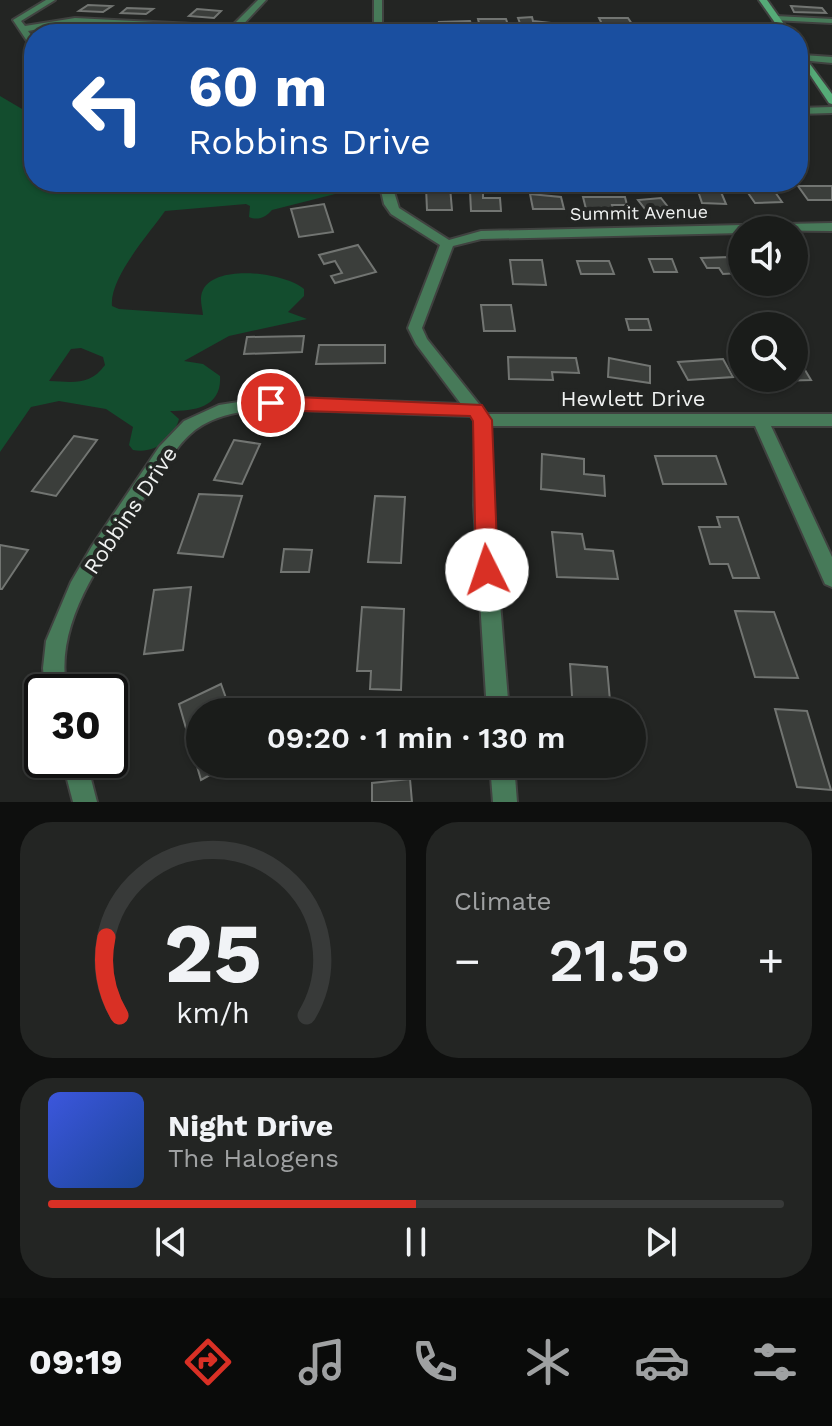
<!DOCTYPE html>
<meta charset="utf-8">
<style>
body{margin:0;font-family:"Work Sans",sans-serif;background:#232523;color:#f1f3f6;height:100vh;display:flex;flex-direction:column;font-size:30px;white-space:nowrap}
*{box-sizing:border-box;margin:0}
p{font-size:26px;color:#9fa1a2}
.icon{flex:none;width:44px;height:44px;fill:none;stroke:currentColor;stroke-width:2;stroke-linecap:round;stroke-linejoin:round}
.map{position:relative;height:802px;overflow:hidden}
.side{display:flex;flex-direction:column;gap:20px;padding:20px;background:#0e0f0e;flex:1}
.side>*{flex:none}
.guide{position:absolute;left:24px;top:24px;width:784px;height:168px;border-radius:32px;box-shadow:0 2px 6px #0004,0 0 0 2px #383a39;background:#1a4fa0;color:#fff;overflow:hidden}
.controls{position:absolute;left:728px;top:216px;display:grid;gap:16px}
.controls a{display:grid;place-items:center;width:80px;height:80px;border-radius:50%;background:#1a1c1a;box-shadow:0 2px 6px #0004,0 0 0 2px #383a39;font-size:40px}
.speed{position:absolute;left:24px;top:674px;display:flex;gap:16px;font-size:40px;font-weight:700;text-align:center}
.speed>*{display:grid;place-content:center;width:104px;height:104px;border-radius:50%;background:#1a1c1a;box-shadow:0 2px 6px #0004,0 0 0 2px #383a39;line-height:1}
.speed .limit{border:4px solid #111;border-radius:12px;background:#fff;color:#111}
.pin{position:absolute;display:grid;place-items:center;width:68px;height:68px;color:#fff;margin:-34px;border:4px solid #fff;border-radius:50%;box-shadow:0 2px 8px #0007}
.me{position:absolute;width:88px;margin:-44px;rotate:356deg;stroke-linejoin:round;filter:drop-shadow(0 0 6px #0008)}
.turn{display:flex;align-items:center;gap:28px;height:168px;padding:0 32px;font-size:36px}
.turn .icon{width:104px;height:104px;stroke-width:2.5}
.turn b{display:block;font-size:56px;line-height:68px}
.big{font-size:60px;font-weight:600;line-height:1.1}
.side .card{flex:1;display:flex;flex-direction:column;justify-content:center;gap:12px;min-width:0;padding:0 28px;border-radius:32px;background:#232523}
.side .dial{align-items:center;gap:0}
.dial svg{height:208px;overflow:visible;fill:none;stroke:#383a39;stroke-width:7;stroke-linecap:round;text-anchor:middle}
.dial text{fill:#f1f3f6;stroke:none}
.song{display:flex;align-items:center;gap:24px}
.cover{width:96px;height:96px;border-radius:12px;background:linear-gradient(135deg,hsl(230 70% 55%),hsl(220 70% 35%))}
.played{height:8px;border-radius:4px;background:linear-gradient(90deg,#d93025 50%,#383a39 50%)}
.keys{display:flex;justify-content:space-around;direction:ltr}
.heat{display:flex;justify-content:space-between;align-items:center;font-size:44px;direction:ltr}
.side .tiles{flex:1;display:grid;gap:20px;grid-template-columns:1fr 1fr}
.card:last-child{grid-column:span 2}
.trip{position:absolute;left:186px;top:698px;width:460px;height:80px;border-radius:40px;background:#1a1c1a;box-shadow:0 2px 6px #0004,0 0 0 2px #383a39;font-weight:600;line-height:80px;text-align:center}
.tabs{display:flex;height:128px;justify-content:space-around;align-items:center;background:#0a0b0a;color:#9fa1a2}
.tabs .icon{width:56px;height:56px}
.tabs .on{color:#d93025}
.tabs b{font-size:36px;color:#f1f3f6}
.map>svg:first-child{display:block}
</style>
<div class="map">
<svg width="832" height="802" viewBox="0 0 832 802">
<rect width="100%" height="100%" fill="#232523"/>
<path fill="#134d2e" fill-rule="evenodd" d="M0,96L34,116V182H184L177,194L221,193L224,182H240L259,188L291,183L345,188L339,193L272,210C266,217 258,221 249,217L250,206L246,204L165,211C149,234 109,278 112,306L119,309L203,315C202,306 199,298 203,290C216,263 286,273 304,289V296L288,312L307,319L229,336L184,361L203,364L220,376C222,407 195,411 170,411L179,419C173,440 155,454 133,450L129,445L133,427L106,409L59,401L31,407L0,452ZM81,348L103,357L105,365C90,386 73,382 49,381L71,349Z"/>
<g fill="#3b3e3b" stroke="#727572" stroke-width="2">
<path d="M88,5L112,6L103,12L79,11Z"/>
<path d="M791,6L822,8L826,13L794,12Z"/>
<path d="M127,8L153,9L146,14L121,13Z"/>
<path d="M197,9L221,11L214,18L189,16Z"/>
<path d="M532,17L533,21L551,23L521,26L518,18Z"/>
<path d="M599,18H628L632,24H602Z"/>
<path d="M478,19H506L508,25H486L479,23Z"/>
<path d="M470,21L472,26L440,27L439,22Z"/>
<path d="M798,186H832V200H808Z"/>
<path d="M426,187H450L452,210H427Z"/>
<path d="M773,189L782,202L755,203L746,190Z"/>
<path d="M470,191H483V198H500L501,211H471Z"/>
<path d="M698,191L721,192L726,204L702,203Z"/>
<path d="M530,194L561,197L564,209H533Z"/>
<path d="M583,197H625L627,205H612L613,209H586Z"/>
<path d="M661,198L668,207L645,209L638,200Z"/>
<path d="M324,204L333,232L299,237L291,209Z"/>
<path d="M358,245L376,272L335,283L331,276L342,273L335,261L324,264L319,255Z"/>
<path d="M730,257L740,273L723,274L719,268H707L701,258Z"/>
<path d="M649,259H672L677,272H654Z"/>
<path d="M510,260H542L546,285L513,284Z"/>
<path d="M577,261H609L614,274H581Z"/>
<path d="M481,305H511L515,331H484Z"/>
<path d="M626,319H648L651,330H629Z"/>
<path d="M304,336L302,352L244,354L247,337Z"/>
<path d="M319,345H385V363L316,364Z"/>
<path d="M508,357L576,358L579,373L552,372L553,380L509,379Z"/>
<path d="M609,358L650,366V383L608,377Z"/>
<path d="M723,359L733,377L688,380L678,362Z"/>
<path d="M794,360H799L811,380L774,381L772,378H794Z"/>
<path d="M74,436L97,440L56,496L32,491Z"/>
<path d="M234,440L260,444L242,484L214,480Z"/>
<path d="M542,454L584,459V474L604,476L605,496L541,489Z"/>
<path d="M655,456H716L726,484H663Z"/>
<path d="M199,494L242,496L223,557L178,553Z"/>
<path d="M375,496L405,497L401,563L368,562Z"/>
<path d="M717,517H738L759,578H733L728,564H710L699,527H720Z"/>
<path d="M552,532L582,534L585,549L613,551L618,579L557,577Z"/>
<path d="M0,545L28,550L2,589H0Z"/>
<path d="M284,549L312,550L309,572H281Z"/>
<path d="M191,587L183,650L144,654L154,590Z"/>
<path d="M362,607L404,609L401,690L370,689L371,671H357Z"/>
<path d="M735,611L774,612L798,678L755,677Z"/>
<path d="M570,664L607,667L611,712H573Z"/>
<path d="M221,684L231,712H200V764H230L201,780L179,704Z"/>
<path d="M775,709L807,711L831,790L797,787Z"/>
<path d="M410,779L412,802H372V783Z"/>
</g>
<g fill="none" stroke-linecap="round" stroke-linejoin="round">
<g stroke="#404240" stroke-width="4">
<g id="minor">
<path d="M46,0H55L21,21L25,26L75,18L232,26L258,0H266L234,34H225L227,31L75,22L28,31L34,39V48L31,47L13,20Z"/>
<rect x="374" y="0" width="8" height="34"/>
<path d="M776,16L832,19V23L773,20Z"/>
<path d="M786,31L789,34H705L709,32Z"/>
<path d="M803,55L832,57V63L800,60L799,58Z"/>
<path d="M832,107V113L798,114V108Z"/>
<path d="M379,182H391L399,208L449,240L481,231L832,223V231L742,230V233L481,239L453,246L422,328L427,339L487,414H832V426H771L832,557V587L825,584L755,426H491L492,505L509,712H487L474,505L475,421L471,416L271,409C244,411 218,413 195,430C176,445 164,468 151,488C113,546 51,617 67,692H45L43,668L46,641L71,582L92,546L159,447L184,421L219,405L271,397L461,404L416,344L408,328L440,245L391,214L384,204Z"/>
<path d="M62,760H86L97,802H73Z"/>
<path d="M490,764H514L517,802H493Z"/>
</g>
</g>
<g stroke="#404240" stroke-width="4">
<g id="secondary">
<path d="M759,0H767L791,34H783Z"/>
<path d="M798,48L832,94V104L829,103L798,57Z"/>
</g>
</g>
<use href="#minor" fill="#477a59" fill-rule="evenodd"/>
<use href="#secondary" fill="#55ab77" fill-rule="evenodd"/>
</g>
<path fill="#d93025" stroke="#8d1f18" stroke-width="2" d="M271,396L482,405L492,420L498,570L495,577L487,580L479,577L476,570L473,421L470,416L271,410L262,403Z"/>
<g text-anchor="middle" stroke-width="8" stroke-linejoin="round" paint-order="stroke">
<g font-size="18" fill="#eff1f0" stroke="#232523">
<text transform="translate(639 213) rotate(-1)" y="6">Summit Avenue</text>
</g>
<g font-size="22" fill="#eff1f0" stroke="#232523">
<text x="633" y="406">Hewlett Drive</text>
<text transform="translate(130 510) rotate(-56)" y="8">Robbins Drive</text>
</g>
</g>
</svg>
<div class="controls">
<a><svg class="icon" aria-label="sound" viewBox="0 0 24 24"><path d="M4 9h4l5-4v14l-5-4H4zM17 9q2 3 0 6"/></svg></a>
<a><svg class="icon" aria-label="search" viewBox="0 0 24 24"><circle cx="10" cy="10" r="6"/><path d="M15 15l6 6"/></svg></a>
</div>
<div class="speed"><div class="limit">30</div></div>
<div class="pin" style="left:271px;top:403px;background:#d93025"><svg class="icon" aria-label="arrive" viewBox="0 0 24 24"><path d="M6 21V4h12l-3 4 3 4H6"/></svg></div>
<svg class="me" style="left:487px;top:570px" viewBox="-20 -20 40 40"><circle r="19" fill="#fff"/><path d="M0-13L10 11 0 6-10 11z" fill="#d93025"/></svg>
<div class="trip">09:20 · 1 min · 130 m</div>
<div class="guide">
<div class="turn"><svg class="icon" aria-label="left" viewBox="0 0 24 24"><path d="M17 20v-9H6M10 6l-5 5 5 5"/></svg><div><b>60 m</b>Robbins Drive</div></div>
</div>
</div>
<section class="side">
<div class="tiles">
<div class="card dial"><svg viewBox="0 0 100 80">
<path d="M14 69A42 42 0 1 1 86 69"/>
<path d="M14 69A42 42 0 0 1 9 39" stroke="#d93025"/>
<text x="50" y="56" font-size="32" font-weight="700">25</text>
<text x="50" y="72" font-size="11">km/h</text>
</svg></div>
<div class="card"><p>Climate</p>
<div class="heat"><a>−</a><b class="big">21.5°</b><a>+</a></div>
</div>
<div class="card">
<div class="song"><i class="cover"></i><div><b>Night Drive</b><p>The Halogens</p></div></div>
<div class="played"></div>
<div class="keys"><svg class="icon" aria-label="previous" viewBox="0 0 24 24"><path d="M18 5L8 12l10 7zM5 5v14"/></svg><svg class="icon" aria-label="pause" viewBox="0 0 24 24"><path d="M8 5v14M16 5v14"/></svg><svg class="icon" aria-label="next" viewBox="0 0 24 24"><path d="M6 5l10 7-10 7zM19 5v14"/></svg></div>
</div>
</div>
</section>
<nav class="tabs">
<b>09:19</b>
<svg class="icon on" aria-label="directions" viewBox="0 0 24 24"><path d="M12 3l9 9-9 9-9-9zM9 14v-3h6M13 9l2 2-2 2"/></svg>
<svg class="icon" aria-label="music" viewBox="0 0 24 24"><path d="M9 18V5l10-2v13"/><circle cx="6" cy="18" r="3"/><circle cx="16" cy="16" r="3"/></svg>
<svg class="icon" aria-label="phone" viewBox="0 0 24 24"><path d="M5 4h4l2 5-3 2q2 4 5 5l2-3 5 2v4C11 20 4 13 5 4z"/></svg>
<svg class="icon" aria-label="climate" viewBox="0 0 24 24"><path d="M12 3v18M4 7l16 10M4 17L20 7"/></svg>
<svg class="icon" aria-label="car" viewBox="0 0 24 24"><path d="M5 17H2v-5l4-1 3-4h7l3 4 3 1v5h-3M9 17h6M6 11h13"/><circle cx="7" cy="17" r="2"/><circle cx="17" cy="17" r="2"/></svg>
<svg class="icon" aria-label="filters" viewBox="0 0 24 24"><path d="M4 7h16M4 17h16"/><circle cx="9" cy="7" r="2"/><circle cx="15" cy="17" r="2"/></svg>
</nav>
